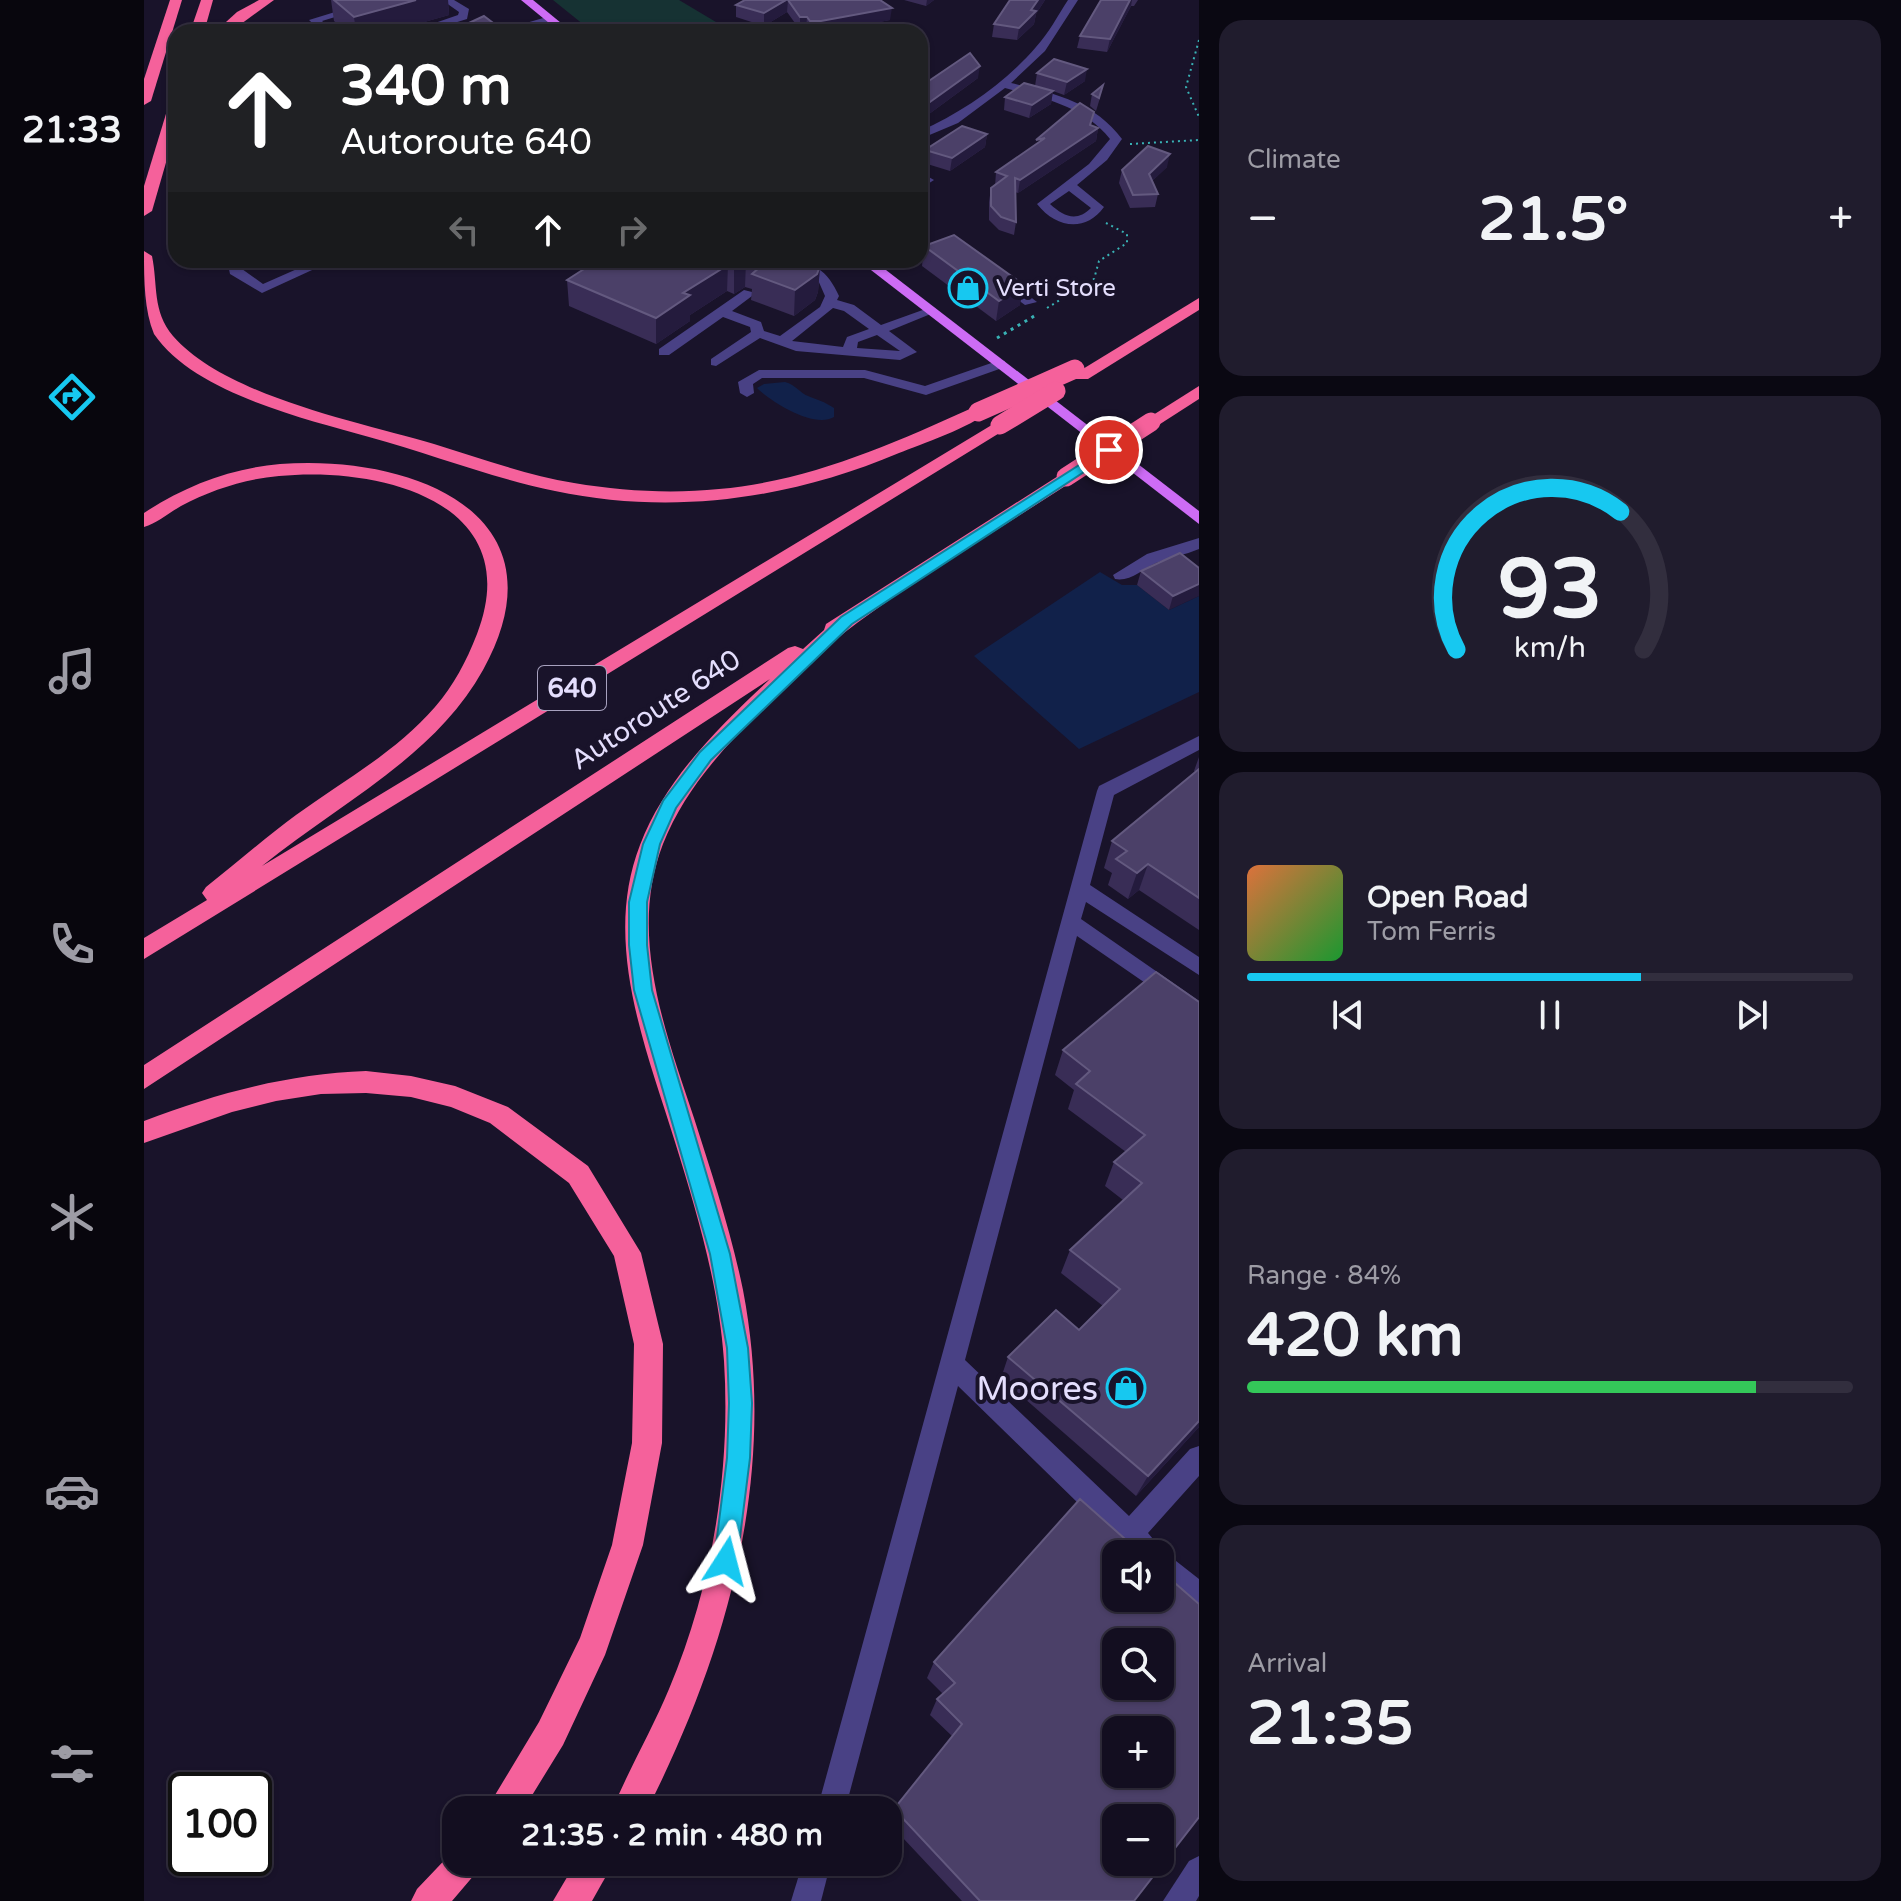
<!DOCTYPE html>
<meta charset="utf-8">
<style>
body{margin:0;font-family:"Varela Round",sans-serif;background:#201c2d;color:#f1f3f6;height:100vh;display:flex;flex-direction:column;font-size:30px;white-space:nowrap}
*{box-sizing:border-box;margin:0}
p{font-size:26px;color:#9d9ca5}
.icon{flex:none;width:44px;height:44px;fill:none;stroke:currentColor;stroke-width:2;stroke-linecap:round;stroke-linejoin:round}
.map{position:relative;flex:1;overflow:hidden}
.drawer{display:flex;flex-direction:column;gap:20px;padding:20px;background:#0a0812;width:702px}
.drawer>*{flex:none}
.top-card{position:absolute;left:24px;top:24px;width:760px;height:244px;border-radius:24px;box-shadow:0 2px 6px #0004,0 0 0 2px #322e3e;background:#202124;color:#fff;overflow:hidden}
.tools{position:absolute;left:958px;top:1540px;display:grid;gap:16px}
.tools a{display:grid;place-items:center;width:72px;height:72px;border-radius:16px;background:#130e20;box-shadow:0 2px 6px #0004,0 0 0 2px #322e3e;font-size:40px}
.speed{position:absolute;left:24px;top:1772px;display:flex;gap:16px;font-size:40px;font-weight:700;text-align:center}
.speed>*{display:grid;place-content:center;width:104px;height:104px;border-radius:50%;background:#130e20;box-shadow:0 2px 6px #0004,0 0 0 2px #322e3e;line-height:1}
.speed .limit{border:4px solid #111;border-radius:12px;background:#fff;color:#111}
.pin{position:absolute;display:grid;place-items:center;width:68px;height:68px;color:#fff;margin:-34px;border:4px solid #fff;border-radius:50%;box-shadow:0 2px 8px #0007}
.me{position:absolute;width:88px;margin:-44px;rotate:9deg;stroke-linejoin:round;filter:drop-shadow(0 0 6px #0008)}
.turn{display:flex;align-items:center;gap:28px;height:168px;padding:0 40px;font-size:36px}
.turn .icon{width:104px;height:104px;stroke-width:2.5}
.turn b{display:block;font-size:56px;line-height:68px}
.lanes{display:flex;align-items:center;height:76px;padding:0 40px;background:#0003;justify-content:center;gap:40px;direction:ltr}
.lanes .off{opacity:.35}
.big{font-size:60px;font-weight:800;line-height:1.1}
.drawer .widget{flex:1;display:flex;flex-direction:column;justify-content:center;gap:12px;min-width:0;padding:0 28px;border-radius:24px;background:#201c2d}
.drawer .dial{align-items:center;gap:0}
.dial svg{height:208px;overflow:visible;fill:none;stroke:#322e3e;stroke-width:7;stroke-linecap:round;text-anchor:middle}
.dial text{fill:#f1f3f6;stroke:none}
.song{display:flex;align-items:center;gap:24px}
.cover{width:96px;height:96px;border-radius:12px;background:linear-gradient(135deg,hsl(20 70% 55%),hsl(130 70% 35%))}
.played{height:8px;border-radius:4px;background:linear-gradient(90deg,#17c8f0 65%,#322e3e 65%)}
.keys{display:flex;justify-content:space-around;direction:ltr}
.heat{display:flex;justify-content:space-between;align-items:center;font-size:44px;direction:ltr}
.charge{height:12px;border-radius:6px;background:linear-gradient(90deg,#34c759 84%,#322e3e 0)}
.trip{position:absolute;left:298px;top:1796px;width:460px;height:80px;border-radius:24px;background:#130e20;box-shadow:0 2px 6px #0004,0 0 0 2px #322e3e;font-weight:800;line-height:80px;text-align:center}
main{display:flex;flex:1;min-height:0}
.menu{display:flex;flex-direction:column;width:144px;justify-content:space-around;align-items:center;background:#08060d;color:#9d9ca5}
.menu .icon{width:56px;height:56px}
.menu .selected{color:#17c8f0}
.menu b{font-size:36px;color:#f1f3f6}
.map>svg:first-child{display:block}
</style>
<main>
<nav class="menu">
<b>21:33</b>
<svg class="icon selected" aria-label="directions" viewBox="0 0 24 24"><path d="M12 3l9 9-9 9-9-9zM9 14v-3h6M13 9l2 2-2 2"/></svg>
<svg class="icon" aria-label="music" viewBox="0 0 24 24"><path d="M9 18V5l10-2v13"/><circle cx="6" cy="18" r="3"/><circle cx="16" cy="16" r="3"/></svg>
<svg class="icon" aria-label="phone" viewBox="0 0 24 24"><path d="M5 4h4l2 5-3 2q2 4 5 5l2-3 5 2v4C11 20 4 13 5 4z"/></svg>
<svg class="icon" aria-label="climate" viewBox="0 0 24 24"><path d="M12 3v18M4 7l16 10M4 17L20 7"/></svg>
<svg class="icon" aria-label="car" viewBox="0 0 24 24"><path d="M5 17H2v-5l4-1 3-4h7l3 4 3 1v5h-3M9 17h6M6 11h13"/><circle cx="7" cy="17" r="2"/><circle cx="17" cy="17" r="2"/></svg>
<svg class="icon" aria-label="filters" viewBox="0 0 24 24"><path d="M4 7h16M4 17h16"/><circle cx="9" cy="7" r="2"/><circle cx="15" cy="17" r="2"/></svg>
</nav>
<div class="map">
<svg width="1055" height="1901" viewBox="0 0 1055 1901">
<rect width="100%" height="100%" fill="#19132a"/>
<path fill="#163233" d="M409,0H535L582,28L598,32H511L440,25Z"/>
<g fill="#11214a">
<path d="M641,382C652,385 656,393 664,396C674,400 681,402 690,408V417C670,429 627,402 613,388L620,384Z"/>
<path d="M956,572L978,585H993L1025,610L1055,596V692L935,749L830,656Z"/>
</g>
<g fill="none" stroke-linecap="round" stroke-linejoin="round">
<g stroke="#39b2b5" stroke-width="2" stroke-dasharray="2 4" stroke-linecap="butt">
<path d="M1055,40L1042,87L1055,117"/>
<path d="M986,144L1055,140"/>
<path d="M903,308L950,279L955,261L983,243V234L962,223"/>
</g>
<path stroke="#39b2b5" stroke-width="3" stroke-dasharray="3 5" stroke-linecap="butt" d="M853,338L892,315"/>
<g fill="#494185" fill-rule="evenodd">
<path d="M230,0H247L178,21L190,32H178L165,20Z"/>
<path d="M298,0H310L325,9L323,19L281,32H265L314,15L315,12Z"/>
<path d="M924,0H934L901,51L867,83C909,93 951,102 978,139L963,160L933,185L960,207C941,233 912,228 893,204L945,164L966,139C940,106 899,98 861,88L814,123L776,139V131C819,112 861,83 892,47C905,33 914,15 924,0ZM925,191L947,208C933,222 920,217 906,204Z"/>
<path d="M406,16L411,19L410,21L378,29L380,32H368L365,28Z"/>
<path d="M776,172L790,180L776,189Z"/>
<path d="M83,260H97L98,269L119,284L162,265L156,260H173L179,265L118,293L86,274Z"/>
<path d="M640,260C669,260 684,271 695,296L693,300L710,305L737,325L787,307L794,311L745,331L773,352L756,360L652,351L616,338L572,366L567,365V359L607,332L606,327L579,317L525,355H515V349L600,290L612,293L588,311L617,322L620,331L636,336L676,307L681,296L674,280ZM689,308L700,311L725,329L703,337L699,347L648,341ZM733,335L756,351L713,348L714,342Z"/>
<path d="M734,260H754L734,269H724V263Z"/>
<path d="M853,279H863L893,302L881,305L853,285Z"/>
<path d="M856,360L861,361V367L782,395L720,378H618L609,384L610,393L603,397L596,393L594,382L615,370H721L781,386Z"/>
<path d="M1055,538V549C1041,555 1026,557 1012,563C999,569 986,582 971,579L969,575L1003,554Z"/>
<path d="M1055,736V750L970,795L946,885L1055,957V975L942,902L937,919L1055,1001V1020L933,936L821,1360L985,1516L1046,1449L1055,1446V1476L1004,1533L1018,1550L1055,1579V1610L1046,1606L1016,1580V1554H988L976,1544L814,1386L701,1810H673L953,791L955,786Z"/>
<path d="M1055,1856V1896L1052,1901H1019L1045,1861Z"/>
<path d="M659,1862H687L677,1901H647Z"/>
</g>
<g fill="#cd6cf5" fill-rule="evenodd">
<path d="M377,0H389L428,32H416Z"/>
<path d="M714,260H729L1055,511V524Z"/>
</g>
<g fill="#f5619b" fill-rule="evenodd">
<path d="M26,0H38L7,101L0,105V79Z"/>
<path d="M57,0H69L60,32H46Z"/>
<path d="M115,0H130L86,32H71L93,12Z"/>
<path d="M32,100V128L8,211L0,216V186L25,104Z"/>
<path d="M0,251L8,256C14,285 8,311 29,336C81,396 215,422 290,444C336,458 382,475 430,483C478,491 527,494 575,489C665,481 746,445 828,408H840L843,412C830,426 775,445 755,453C646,499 529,516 411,491C348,478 287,454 225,437C159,418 50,393 10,334C0,310 0,278 0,251Z"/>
<path d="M1055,298V310L944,379H932L929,375Z"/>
<path d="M1055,386V399L1013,426H1001L998,422Z"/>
<path d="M856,420L862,421L865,425L862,429L0,959V938L63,900L58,893L62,887C92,863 121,838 152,815C199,781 252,752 291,707C310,685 322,662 333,634C384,501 234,466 135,476C101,479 67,490 37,506C25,513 13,523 0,527V513C40,486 88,468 136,464C265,454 426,512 339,670C290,758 194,804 118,866Z"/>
<path d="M922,471L929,473L931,477L929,481C857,528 782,572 713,623C682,645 655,676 627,702C584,742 541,788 519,844C484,934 521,1031 550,1118C568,1174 587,1232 599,1290C634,1472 585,1648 503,1810H468C485,1769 508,1730 525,1689C568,1587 587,1472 580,1361C575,1286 553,1213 531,1142C502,1048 458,943 496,845C521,779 575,727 626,679L0,1089V1065L644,648L651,646L659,649L680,630L682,624Z"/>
<path d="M222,1071L267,1076L311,1086L364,1107L444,1166L497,1253L519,1344L518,1443L499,1545L461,1655L419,1745L379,1810H342L395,1722L436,1638L468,1545L488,1443L490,1344L470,1256L425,1183L346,1123L307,1107L267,1097L222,1093L177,1094L132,1101L88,1112L0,1143V1121C73,1093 144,1074 222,1071Z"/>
<path d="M312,1848V1862H336L331,1874L308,1901H267L273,1889Z"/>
<path d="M432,1862H470L448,1901H409Z"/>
</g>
<g stroke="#f5619b" stroke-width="19">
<path d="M834,412L931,369"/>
<path d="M856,425L912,391"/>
<path d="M922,477L1007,422"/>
</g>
</g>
<g fill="#392d56">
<path d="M187,0H304L305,15L245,32H203L190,21Z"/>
<path d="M644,0L746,20L682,32H664L662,29L656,30L643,12L620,26L592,17V5Z"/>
<path d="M760,0H790L782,6Z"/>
<path d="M866,0H901L892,14L890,24L873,40L848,37L850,24Z"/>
<path d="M957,0H994L990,6H987L963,52L933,48L936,36Z"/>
<path d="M474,24L530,32H474Z"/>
<path d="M893,73L941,81L920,95L909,91L907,104L885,118L860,110L861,97L891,86Z"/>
<path d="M834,78L785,114L776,111V87Z"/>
<path d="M948,94L956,98L952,111L946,106Z"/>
<path d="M947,126L954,128L952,141L874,193L871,192L872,222L870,235L855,230L845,220V202L847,188L851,186L852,172Z"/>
<path d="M843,134L841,147L806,171L780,163L781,150Z"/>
<path d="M1023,167L1008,181L1014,194L1011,207L986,208L975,183L978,170Z"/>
<path d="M780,246L876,305L852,321L778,266Z"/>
<path d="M454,260H674L676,266L674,292L671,300L650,316L607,300L608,289L601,287L590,294L583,291L546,315V321L512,344L425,306L423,280Z"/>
<path d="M1055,568L1025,610L993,585L997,571Z"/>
<path d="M1055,757V930L995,890L984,899L964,885L968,873L960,868L968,841L1051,772L1050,771Z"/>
<path d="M1012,972L1055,1427L992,1496L857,1378L864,1357L935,1330L959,1306L917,1273L926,1250L979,1200L961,1186L970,1162L982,1152L924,1109L930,1090L911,1075L919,1050Z"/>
<path d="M936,1499L990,1901H818L744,1822L750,1809L808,1736L786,1715L793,1699L799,1694L783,1678L790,1662Z"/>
</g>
<g fill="#241b3d">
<path d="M272,0H304L305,15L245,32H212L210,17Z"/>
<path d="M644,0L643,12L620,26V13Z"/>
<path d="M783,0H790L782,6Z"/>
<path d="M894,0H901L892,14L890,24L873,40L875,28Z"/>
<path d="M986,0H988L987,6L963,52L966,39Z"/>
<path d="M748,8L746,20L682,32H676L677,21Z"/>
<path d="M656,17H663L662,29L656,30Z"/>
<path d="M836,66L834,78L785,114L786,102Z"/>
<path d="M943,69L941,81L920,95L923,82Z"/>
<path d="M909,91L907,104L885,118L888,105Z"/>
<path d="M950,112L945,135L954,128L952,141L874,193L876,180Z"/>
<path d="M843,134L841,147L806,171L808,158Z"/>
<path d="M1026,154L1023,167L1002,187L1005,174Z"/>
<path d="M602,261L601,287L590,294V268Z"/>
<path d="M584,265L583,291L546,315V321L512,344V318L539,293Z"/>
<path d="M676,266L674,292L671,300L650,316L651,290Z"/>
<path d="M880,285L876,305L852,321L855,301Z"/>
<path d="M1055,584V596L1025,610L1029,596Z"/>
<path d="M1004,864L995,890L984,899L993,873Z"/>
<path d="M1055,1421V1427L992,1496L1004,1476Z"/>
</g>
<g fill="#4b4068" stroke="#63597f" stroke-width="2" fill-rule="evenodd">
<path d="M190,0H272L210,17Z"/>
<path d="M601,0H642L620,13L592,5Z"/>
<path d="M644,0H736L748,8L677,21H666L663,17H656Z"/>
<path d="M866,0H894L887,10L892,11L875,28L850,24Z"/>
<path d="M957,0H986L966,39L936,36Z"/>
<path d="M340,16L361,32H319L314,28Z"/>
<path d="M474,24L525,28L530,32H484Z"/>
<path d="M826,53L836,66L786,102L776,99V87Z"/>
<path d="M910,59L943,69L923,82L893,73Z"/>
<path d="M880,83L909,91L888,105L861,97Z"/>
<path d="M959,85L955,98L948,94Z"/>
<path d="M936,103L950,112L946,125L954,128L876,180L871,178L872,222L857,217L847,206V188L863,176L852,172L901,138L892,140Z"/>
<path d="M818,126L843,134L808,158L781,150Z"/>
<path d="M1004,146L1026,154L1005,174L1014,194L989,195L978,170Z"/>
<path d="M810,235L880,285L855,301L780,246Z"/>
<path d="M454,260H674L676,266L673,274L651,290L608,274L616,267L614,264L602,261L590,268L584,265L539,293L546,295L512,318L423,280Z"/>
<path d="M1036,553L1055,568V584L1029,596L997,571Z"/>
<path d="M1055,769V898L1004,864L993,873L972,859L983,851L968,841Z"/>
<path d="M1012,972L1055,1002V1421L1004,1476L864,1357L912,1310L935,1330L976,1289L926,1250L998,1183L970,1162L1001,1135L932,1084L946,1071L919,1050Z"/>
<path d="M936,1499L998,1554H972V1598H1016V1570L1055,1604V1817L990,1901H836L750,1809L818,1724L793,1699L811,1683L790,1662ZM972,1642H1016V1686H972ZM972,1730H1016V1774H972ZM972,1818H1016V1862H972Z"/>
</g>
<path fill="#17c8f0" stroke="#0f829c" stroke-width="2" d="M965,446L971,450L969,453L708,624L567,760L532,808L516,844L503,902V945L508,990L586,1254L604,1348L608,1403L606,1458L593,1561L590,1570L582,1573L573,1570L570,1561L583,1458L585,1403L583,1348L566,1254L490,990L485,945V902L499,844L519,801L556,752L697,617Z"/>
<defs>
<g id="shop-ring" transform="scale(2)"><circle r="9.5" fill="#19132a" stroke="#17c8f0" stroke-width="1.5"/><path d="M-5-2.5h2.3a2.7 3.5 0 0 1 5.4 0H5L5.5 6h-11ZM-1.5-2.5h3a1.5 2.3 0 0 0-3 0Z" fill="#17c8f0"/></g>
</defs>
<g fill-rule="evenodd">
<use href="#shop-ring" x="824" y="288"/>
<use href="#shop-ring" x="982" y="1388"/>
</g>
<g text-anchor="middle" stroke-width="8" stroke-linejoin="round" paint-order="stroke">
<g font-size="24" fill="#e4defd" stroke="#19132a" text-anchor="start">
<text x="852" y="296">Verti Store</text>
</g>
<rect fill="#19132a" stroke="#a7a1be" stroke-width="2" x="394" y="666" width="68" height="44" rx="6"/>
<g font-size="26" font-weight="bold" fill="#e4defd">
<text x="428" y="697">640</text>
</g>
<g font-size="28" fill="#e4defd" stroke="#19132a">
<text transform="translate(511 709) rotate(-33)" y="10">Autoroute 640</text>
</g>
<g font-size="34" fill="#e4defd" stroke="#19132a" text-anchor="end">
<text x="954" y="1400">Moores</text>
</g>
</g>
</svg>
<div class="tools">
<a><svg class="icon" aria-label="sound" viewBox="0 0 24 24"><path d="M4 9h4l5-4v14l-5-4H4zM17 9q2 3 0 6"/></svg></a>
<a><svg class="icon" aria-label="search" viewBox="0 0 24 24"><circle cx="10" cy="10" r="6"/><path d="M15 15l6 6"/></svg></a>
<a>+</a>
<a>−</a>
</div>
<div class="speed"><div class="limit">100</div></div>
<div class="pin" style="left:965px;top:450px;background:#d93025"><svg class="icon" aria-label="arrive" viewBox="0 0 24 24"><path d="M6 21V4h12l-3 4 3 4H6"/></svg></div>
<svg class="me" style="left:582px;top:1561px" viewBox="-20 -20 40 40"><path d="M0-17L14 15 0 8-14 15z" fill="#17c8f0" stroke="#fff" stroke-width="4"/></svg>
<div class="trip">21:35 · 2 min · 480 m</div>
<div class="top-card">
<div class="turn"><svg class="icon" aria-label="ahead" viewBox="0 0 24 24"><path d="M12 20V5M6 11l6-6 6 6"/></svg><div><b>340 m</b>Autoroute 640</div></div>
<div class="lanes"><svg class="icon off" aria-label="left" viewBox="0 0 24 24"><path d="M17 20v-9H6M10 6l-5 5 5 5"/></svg><svg class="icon" aria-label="ahead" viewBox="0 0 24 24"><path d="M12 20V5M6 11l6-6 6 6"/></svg><svg class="icon off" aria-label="right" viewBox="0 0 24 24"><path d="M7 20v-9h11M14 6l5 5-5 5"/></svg></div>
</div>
</div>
<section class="drawer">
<div class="widget"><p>Climate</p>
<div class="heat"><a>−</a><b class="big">21.5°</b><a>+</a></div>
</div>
<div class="widget dial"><svg viewBox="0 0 100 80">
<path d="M14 69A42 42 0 1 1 86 69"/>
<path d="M14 69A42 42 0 0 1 77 16" stroke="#17c8f0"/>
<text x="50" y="56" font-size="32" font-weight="700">93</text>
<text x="50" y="72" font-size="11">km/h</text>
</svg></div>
<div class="widget">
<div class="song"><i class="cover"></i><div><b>Open Road</b><p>Tom Ferris</p></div></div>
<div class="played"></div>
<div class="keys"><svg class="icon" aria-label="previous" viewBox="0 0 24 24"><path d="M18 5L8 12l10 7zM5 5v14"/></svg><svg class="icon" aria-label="pause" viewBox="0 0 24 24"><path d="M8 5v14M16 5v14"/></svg><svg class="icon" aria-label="next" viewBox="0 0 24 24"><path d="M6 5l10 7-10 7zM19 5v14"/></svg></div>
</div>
<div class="widget"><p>Range · 84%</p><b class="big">420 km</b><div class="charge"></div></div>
<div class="widget"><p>Arrival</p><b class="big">21:35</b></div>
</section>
</main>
